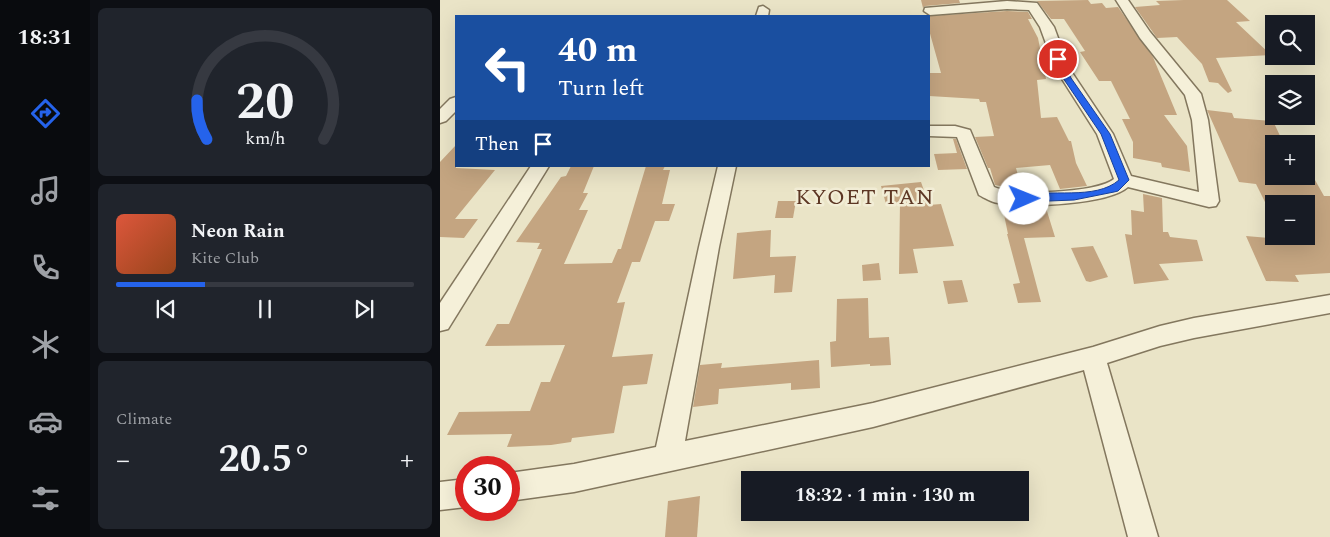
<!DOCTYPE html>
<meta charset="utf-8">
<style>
body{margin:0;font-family:Spectral,serif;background:#20242c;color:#f1f3f6;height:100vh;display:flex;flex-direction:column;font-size:19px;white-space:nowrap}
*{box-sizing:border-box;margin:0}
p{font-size:16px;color:#9ea1a6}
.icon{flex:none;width:28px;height:28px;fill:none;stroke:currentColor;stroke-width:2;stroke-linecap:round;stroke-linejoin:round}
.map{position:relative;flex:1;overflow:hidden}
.side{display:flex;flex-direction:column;gap:8px;padding:8px;background:#0d0f14;width:350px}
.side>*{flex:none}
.banner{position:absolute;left:15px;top:15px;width:475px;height:152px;border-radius:0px;box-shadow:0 5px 20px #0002;background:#1a4fa0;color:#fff;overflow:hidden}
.buttons{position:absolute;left:825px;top:15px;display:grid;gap:10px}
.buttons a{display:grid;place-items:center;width:50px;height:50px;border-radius:0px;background:#171b24;box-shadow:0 5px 20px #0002;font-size:25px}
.speed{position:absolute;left:15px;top:456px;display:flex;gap:10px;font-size:25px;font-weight:700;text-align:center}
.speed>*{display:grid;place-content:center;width:65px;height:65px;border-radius:50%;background:#171b24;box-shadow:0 5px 20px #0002;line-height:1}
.speed .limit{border:8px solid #d22;background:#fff;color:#111}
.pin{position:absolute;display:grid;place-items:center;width:42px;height:42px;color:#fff;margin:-21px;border:2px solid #fff;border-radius:50%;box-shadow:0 1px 5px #0007}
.me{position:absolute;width:55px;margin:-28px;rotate:89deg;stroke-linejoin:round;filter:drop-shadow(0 0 4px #0008)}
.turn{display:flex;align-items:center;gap:18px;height:105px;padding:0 20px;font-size:22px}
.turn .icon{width:65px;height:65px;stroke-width:2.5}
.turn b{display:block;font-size:35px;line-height:42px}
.then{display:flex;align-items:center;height:48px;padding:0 20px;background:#0003;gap:10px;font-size:19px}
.big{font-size:38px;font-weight:700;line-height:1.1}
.side .tile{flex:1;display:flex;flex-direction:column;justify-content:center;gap:8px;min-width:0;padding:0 18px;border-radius:8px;background:#20242c}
.side .dial{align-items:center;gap:0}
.dial svg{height:130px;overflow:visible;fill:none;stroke:#363941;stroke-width:7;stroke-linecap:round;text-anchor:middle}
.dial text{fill:#f1f3f6;stroke:none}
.song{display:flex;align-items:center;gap:15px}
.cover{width:60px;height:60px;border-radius:8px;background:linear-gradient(135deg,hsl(10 70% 55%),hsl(20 70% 35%))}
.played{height:5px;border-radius:2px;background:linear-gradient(90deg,#2563eb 30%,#363941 30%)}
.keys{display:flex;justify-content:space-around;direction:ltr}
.heat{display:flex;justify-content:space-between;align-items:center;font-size:28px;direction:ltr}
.trip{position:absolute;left:301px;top:471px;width:288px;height:50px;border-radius:0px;background:#171b24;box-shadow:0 5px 20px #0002;font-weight:700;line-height:50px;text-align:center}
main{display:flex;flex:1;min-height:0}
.dock{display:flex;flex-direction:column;width:90px;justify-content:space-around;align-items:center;background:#090b0e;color:#9ea1a6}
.dock .icon{width:35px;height:35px}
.dock .selected{color:#2563eb}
.dock b{font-size:22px;color:#f1f3f6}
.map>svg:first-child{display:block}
</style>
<main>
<nav class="dock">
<b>18:31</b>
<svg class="icon selected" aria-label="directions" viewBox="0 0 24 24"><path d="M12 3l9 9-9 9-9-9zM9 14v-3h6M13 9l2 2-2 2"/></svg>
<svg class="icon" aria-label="music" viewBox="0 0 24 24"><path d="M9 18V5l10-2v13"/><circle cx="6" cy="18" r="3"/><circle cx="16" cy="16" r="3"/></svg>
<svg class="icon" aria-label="phone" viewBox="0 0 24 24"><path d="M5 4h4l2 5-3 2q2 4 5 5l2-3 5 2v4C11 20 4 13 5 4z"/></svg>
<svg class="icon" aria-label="climate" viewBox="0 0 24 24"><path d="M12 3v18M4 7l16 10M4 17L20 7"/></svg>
<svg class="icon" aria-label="car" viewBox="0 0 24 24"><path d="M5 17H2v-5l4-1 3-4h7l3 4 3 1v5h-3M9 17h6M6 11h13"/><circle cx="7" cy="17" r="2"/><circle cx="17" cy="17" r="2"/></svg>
<svg class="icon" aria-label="filters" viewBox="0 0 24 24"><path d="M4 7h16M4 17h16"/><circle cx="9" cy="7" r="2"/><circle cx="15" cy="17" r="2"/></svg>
</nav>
<section class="side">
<div class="tile dial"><svg viewBox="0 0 100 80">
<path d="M14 69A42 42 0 1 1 86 69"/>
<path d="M14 69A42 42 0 0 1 8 45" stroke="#2563eb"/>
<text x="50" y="56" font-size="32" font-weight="700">20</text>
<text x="50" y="72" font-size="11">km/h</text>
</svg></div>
<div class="tile">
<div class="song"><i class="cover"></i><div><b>Neon Rain</b><p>Kite Club</p></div></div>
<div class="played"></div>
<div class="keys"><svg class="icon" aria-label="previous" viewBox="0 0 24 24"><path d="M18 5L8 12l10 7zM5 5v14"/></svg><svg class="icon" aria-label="pause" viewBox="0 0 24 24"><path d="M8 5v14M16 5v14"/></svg><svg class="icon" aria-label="next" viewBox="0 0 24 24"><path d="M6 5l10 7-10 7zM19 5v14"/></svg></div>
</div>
<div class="tile"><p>Climate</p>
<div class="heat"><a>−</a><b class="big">20.5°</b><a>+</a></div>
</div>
</section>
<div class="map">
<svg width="890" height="537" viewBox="0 0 890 537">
<rect width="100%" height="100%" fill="#eae4c7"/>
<g fill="#c4a581">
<path d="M481,0H519L520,3L485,6L483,8Z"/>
<path d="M648,0L651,4L662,3L666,8L678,7L713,57L737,115H724L747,146L750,172L722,167L721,163L693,158V142L682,119H690L671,81H659L640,52L645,51L624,19H611L597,1Z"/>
<path d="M744,0H787L810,21L796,22L831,55L776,58L792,91L788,93L778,83L769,82L762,64L737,37L717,38L695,7L720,5L716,1Z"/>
<path d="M567,11L588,12L592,19H588L598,38L606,79L597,80L601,118L617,117L629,141H631L636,163L647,186L620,189L610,165L576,168L582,190L555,185L550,168H548L535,137L554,136L546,102H540L539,99L489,96V73H501L489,30V16Z"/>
<path d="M767,110L792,113L794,118L833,121L842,140L834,139V177L875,180L884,196H890V273L855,275L859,282L826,281L806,236L866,241V204H826L816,184L799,182Z"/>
<path d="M513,139H516L527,169L498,170L494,154L517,153Z"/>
<path d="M16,145V168L55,170L15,219H38L24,238L0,237V162Z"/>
<path d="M131,166H154L143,193H148L139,210H148L124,264L172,263L178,249H181L206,166H225L223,170H230L222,204H235L229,221H215L200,262H192L177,303L185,302L172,357L213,354L207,384L183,386L174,433L132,438L131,442L111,445L67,447L72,434L7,435L19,412L90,411L101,382H110L125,345L45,346L57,324H69L102,249H97L100,243L76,242L121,177L126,176Z"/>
<path d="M481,182L489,205L501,204L514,246L473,249L478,273L459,274L460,202L446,204L441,186Z"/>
<path d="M703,194L722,198L723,232H728L730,237L757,240L763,261L719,264L729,280L694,284L685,234L692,235L691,210L704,212Z"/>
<path d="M338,201H356L353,218H335Z"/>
<path d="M562,205L587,208H606L615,237L584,238L601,302L578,303L573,284L580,283L567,234H568Z"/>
<path d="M331,230L330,257L356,256L352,292L334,293L335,275L293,279L297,233Z"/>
<path d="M653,246L668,277L650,282L646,281L631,248Z"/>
<path d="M439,263L441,280L423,281L422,265Z"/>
<path d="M522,280L528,302L508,304L503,281Z"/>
<path d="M428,298L429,338L449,337L451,365L430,366V364L391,367L390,342L396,341L397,299Z"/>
<path d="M379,360L380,388L351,390V383L279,389L278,404L253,407L260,365L282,363L281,368Z"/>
<path d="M260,496L257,537H225L228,501Z"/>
</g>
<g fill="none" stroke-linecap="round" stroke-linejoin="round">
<g stroke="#83775e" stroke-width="3">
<g id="minor">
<path d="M676,0H688L710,32L761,94L768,120L779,201L776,206L769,207L688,187C668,205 584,208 558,203C551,202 545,198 539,195L517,137L489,136V126H515L530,130L554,187C574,196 658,193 674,179L657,134L615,68L600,27L589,10L567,9L490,15L484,11L485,8L567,1L597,3L614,27L629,68L673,134L691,176L759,192L752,120L745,95L700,38Z"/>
<path d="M323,6L329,10L328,16H316L319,7Z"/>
<path d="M16,97V111L6,121L0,123V109L10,99Z"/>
<path d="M91,166H109L8,329L0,331V303Z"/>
<path d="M278,166H296L279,247L245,441L433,403L653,347L720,326L754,318L890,295V313L754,338L720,346L667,363L718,537H688L644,370L433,427L134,492L69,501V473L134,464L216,447L259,247Z"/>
<path d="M26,479V507L0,510V482Z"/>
</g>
</g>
<use href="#minor" fill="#f5f0d9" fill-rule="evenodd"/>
</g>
<path fill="#2563eb" stroke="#184099" d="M615,57H621L631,78L670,134L689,180L678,191L674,192L634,200L584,202L579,199L580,196C609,188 655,201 679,180L661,134L623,78L614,59Z"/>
<g text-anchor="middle" stroke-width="5" stroke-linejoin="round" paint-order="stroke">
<g font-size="22" letter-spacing="1" fill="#5d3724" stroke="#f2edd6">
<text x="425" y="204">KYOET TAN</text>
</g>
</g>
</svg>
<div class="buttons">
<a><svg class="icon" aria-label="search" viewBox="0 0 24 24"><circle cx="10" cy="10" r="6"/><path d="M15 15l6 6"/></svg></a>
<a><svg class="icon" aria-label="layers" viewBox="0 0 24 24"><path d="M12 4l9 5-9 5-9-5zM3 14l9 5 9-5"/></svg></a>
<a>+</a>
<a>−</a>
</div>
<div class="speed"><div class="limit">30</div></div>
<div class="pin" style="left:618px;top:59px;background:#d93025"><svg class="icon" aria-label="arrive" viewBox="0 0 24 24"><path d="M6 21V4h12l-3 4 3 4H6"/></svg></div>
<svg class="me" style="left:584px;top:199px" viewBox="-20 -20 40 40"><circle r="19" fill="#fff"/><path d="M0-13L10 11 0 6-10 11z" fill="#2563eb"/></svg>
<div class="trip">18:32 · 1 min · 130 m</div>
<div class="banner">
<div class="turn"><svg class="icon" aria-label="left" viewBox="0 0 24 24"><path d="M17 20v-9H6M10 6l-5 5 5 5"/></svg><div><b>40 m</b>Turn left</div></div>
<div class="then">Then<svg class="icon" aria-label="arrive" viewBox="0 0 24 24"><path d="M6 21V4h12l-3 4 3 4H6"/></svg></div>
</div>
</div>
</main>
